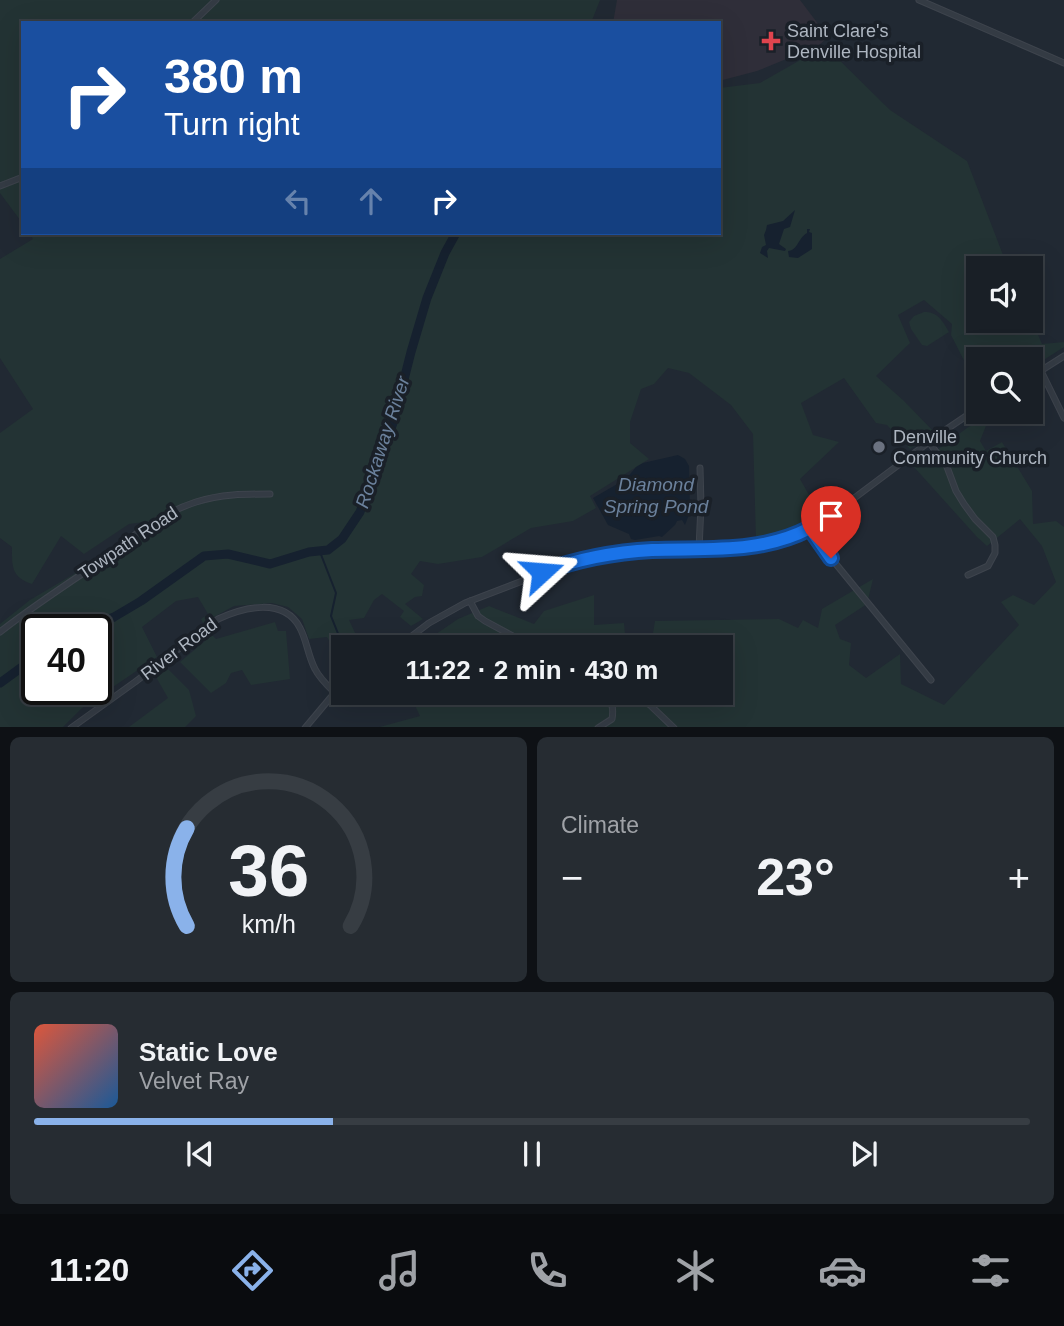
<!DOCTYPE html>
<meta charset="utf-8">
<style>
body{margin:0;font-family:Arial,sans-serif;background:#262c32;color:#f1f3f6;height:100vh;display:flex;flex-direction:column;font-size:26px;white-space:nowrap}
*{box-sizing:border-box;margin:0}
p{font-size:23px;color:#9fa2a7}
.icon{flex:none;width:38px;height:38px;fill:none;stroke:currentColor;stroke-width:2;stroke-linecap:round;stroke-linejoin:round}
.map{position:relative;height:727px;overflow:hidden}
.details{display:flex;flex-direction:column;gap:10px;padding:10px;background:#0e1115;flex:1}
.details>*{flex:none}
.banner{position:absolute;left:21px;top:21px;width:700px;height:214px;border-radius:0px;box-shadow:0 7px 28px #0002,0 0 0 2px #373d43;background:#1a4fa0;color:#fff;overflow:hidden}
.buttons{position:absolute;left:966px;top:256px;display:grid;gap:14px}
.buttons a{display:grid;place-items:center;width:77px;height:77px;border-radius:0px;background:#191f26;box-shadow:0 7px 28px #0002,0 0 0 2px #373d43;font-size:35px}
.speed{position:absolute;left:21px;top:614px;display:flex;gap:14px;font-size:35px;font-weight:700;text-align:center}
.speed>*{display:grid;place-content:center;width:91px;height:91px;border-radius:50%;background:#191f26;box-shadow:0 7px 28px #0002,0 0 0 2px #373d43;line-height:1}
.speed .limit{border:4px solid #111;border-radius:10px;background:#fff;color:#111}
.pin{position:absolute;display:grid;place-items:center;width:60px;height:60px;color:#fff;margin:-72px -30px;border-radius:50% 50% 50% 0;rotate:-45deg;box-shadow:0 0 7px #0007}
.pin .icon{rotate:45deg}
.me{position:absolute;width:77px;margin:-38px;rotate:71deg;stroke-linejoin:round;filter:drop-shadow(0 0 5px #0008)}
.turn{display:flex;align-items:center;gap:24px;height:147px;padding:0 28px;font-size:32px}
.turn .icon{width:91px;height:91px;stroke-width:2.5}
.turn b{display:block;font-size:49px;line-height:60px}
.lanes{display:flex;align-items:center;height:66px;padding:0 28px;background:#0003;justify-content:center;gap:35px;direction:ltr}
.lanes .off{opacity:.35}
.big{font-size:52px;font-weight:600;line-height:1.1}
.details .widget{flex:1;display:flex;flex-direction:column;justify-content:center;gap:10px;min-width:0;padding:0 24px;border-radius:10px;background:#262c32}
.details .dial{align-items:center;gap:0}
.dial svg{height:182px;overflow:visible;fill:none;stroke:#373d43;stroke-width:7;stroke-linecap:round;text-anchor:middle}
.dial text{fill:#f1f3f6;stroke:none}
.song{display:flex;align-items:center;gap:21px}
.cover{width:84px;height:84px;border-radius:10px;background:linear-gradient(135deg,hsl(10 70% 55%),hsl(210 70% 35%))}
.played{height:7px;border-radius:4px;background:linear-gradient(90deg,#8ab2ea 30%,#373d43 30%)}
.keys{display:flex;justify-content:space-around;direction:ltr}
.heat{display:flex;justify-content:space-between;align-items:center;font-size:38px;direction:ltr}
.details .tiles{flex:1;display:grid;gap:10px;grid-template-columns:1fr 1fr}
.widget:last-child{grid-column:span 2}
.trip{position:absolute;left:331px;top:635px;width:402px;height:70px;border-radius:0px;background:#191f26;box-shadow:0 7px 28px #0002,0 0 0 2px #373d43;font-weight:600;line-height:70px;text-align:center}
.tab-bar{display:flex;height:112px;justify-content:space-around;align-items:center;background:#0a0c0f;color:#9fa2a7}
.tab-bar .icon{width:49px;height:49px}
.tab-bar .active{color:#8ab2ea}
.tab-bar b{font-size:32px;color:#f1f3f6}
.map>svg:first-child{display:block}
</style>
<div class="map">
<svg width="1064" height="728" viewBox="0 0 1064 728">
<rect width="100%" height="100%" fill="#212933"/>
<path fill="#2f2e39" d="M617,0H800L828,37L818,46L757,71L719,81V23H613Z"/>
<g fill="#233334" fill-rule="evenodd">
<path d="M0,0H600L591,23H23V224L0,193Z"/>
<path d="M825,46L890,110L967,161L1008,268H978V320H1031V318L1042,344L1064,342V347L1031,368V359H978V388L951,335L952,324L924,300L898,315L910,343L876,376L904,401L934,432L910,449L887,425L876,423L844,378L801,403L813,435L839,442L800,479L821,516L756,540L753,434L731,405L689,373L668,368L654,384L641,389L630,422V443L649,459L590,496L596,508L573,521L531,528L482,557L438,564L420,561L411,574L424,585L422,596L415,597L405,604L423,619L411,626L400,617L404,611L382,594L374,600L364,618L349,620L358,639L370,647L343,648V666L327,637L309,639L302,619L288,607L272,603L234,606L203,623L201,619L208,614L198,597L176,601L142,627L157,657L82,708L63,727H0V624L30,600L167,519L129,524L84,554L61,536L32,584C11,577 12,566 12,547L0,538V433L33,409L0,358V259L33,239L29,233H719V88L760,83ZM37,630H96V690H37Z"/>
<path d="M924,312C938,312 942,320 949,332L927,346L922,345L911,329L909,322L914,316Z"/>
<path d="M991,413L980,441L986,451L1002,442L1032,491L1033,524L1056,521L1064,527V727L376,728L420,716L409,693H721V648L417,647L458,619L489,606L534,624L544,611L594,595V625L624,623L625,634L653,633L655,621L779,619L798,628L803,620L818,628L822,609L873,579L867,604L835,625L840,639L851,643L849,665L866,678L900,654L901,684L944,705L1019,625L1001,602L1013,595L1034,605L1056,582L1042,546L1020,519L987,546L977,537L914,467L967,428Z"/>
<path d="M275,622L278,631H286L290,679L251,685L242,670L231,673L226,683L211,693L180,662L212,635L216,639Z"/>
<path d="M168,669L189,690L196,716L185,727H129L168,698L156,677Z"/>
</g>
<g fill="#16212f">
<path d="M795,210L790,227L784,229L779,244L786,249L785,251L769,248L767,251L768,258L760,253L762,247L766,245L764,235L766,230L767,225L783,221Z"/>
<path d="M807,229H810L809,232L812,233V249L798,258L789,257L788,251C798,250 798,238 807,233Z"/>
<path d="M678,455L685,459L689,466L690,512L685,525L682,520L677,521L675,525L662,537L659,536L635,540L631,539L629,534L608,525L593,498L626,479L636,467L643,463Z"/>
</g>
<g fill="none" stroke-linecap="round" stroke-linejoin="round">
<g stroke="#16212f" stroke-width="2">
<path d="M320,552L336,593L331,616L339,636L343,653"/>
<path d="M343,687L339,675L343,658"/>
<path d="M344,693L345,698"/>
</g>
<g stroke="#16212f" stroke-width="9">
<path d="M84,630L114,617L141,601L204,556L228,554L270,564L309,552L328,550L342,539L360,512L372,481L393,423L411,352L427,298L445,253L456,233"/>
<path d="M0,683L37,656"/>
</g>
<g stroke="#3e444d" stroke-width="7">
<g id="minor">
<path d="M919,0L1064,63"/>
<path d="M192,23L216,0"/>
<path d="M0,186L23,177"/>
<path d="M1041,371L1064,418"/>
<path d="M1031,377L1064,356"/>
<path d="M929,442L947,467L956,491L964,504L975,519L993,537L995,545V553L988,566L968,575"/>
<path d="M811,528L831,558L931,680"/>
<path d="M699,549L701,505L700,468"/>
<path d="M470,601L478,616L485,621L535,648"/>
<path d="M0,632C28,610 58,590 88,570C122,545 155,515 196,502C221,494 245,494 270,494"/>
<path d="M396,648L429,623L465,603L572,562L599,556L637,551L746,547L772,543L790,538L825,520L941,433L978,408"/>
<path d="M628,693L650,705L674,728"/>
<path d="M71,728L135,682L218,619C244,607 284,597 300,628C307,641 308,656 315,669C320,679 328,686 336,694"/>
<path d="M305,728L331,697L343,688"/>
<path d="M598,728L612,719C614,707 612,701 603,693"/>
</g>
</g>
<use href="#minor" stroke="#343b44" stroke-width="5"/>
</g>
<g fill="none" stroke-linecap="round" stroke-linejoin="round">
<g stroke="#114b97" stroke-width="18">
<path id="route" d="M542,572C578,559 614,552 652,550C706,548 761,554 810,528L831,558"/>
</g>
<use href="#route" stroke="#1a73e8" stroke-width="12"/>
</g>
<path fill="#e0444e" stroke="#1a2028" stroke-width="2.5" d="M767.5 30.5h7v7h7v7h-7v7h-7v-7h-7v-7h7z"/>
<circle fill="#6b7280" stroke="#1a2028" stroke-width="2.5" cx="879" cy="447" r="7"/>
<g text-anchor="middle" stroke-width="7" stroke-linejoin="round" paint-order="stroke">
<g font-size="18" fill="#aeb6c1" stroke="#1a2028" text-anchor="start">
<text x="787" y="37">Saint Clare's<tspan x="787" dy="21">Denville Hospital</tspan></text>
<text x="893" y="443">Denville<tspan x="893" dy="21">Community Church</tspan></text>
</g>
<g font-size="18" fill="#aeb6c1" stroke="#1a2028">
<text transform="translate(128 543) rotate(-34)" y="6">Towpath Road</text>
<text transform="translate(179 649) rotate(-37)" y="6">River Road</text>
</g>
<g font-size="19" font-style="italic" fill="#6b819c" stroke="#1a2028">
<text transform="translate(382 442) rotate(-72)" y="7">Rockaway River</text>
<text x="656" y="491">Diamond<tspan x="656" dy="22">Spring Pond</tspan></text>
</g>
</g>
</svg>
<div class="buttons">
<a><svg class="icon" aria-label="sound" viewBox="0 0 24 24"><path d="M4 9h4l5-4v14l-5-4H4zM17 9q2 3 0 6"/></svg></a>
<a><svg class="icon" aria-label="search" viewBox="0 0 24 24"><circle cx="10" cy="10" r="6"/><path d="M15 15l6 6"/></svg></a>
</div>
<div class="speed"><div class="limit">40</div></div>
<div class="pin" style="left:831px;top:558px;background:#d93025"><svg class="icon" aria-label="arrive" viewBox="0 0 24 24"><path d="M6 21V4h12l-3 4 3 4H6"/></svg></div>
<svg class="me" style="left:542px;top:572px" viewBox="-20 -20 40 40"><path d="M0-17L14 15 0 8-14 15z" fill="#1a73e8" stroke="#fff" stroke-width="4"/></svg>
<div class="trip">11:22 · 2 min · 430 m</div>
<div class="banner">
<div class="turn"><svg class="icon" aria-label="right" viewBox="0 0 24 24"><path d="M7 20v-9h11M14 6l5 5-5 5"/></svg><div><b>380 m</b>Turn right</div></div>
<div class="lanes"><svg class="icon off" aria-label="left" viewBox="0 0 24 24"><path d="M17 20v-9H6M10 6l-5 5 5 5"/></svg><svg class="icon off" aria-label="ahead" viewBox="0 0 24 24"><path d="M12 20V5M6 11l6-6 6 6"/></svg><svg class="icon" aria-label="right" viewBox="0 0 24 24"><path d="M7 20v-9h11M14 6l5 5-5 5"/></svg></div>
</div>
</div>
<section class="details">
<div class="tiles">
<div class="widget dial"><svg viewBox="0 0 100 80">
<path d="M14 69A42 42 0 1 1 86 69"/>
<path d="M14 69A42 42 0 0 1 14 26" stroke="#8ab2ea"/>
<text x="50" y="56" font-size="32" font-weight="700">36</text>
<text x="50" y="72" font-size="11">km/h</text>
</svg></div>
<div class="widget"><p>Climate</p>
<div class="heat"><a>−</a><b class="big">23°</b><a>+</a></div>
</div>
<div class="widget">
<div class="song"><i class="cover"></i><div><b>Static Love</b><p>Velvet Ray</p></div></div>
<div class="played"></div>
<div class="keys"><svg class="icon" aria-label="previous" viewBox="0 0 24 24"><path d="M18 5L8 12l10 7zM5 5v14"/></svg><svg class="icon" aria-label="pause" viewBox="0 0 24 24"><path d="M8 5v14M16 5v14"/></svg><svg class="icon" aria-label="next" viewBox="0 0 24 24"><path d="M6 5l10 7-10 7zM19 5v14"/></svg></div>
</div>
</div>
</section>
<nav class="tab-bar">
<b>11:20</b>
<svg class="icon active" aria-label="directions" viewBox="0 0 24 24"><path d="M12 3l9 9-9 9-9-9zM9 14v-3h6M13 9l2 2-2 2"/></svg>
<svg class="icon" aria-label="music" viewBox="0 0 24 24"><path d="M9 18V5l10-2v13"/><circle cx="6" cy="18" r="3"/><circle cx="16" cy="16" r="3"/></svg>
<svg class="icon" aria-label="phone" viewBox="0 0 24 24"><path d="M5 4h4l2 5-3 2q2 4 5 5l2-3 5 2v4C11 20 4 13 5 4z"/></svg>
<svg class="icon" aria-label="climate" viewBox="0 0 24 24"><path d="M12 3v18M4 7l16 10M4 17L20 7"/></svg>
<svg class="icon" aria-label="car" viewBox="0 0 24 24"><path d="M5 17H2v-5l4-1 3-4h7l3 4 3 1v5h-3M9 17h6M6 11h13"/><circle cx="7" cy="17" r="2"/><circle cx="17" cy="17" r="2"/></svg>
<svg class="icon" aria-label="filters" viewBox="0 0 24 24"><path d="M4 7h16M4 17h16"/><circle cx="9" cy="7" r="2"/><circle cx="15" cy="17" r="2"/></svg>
</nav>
